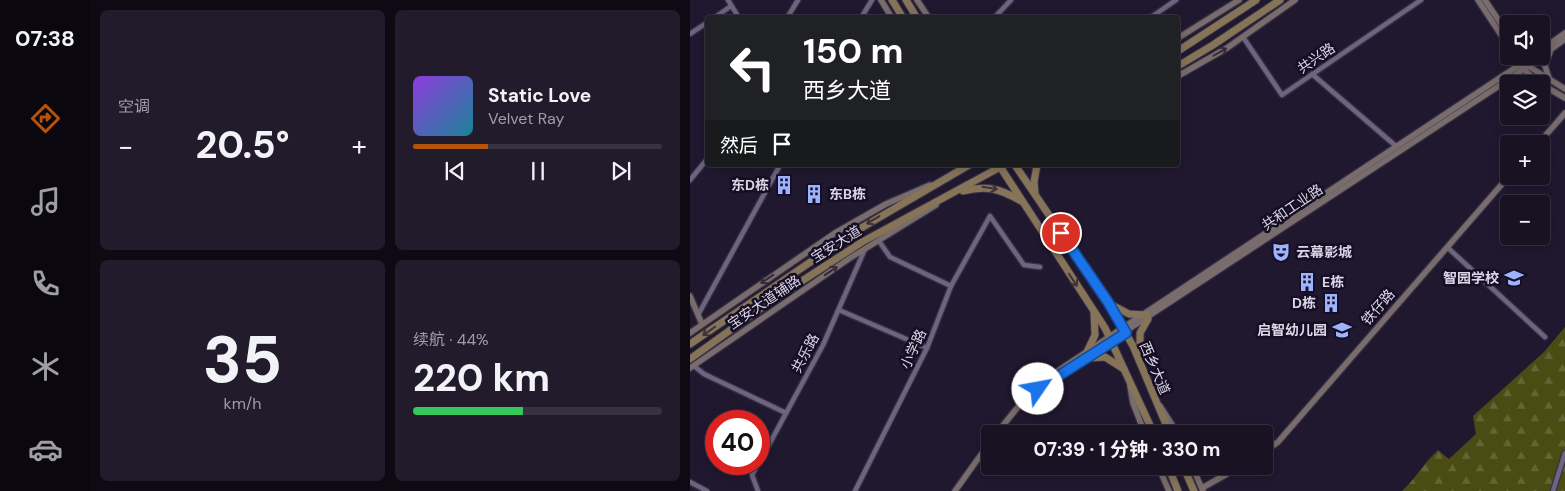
<!DOCTYPE html>
<html lang="zh">
<meta charset="utf-8">
<style>
body{margin:0;font-family:"DM Sans","Noto Sans SC",sans-serif;background:#211b2b;color:#f1f3f6;height:100vh;display:flex;flex-direction:column;font-size:19px;white-space:nowrap}
*{box-sizing:border-box;margin:0}
p{font-size:16px;color:#9f9ea6}
.icon{flex:none;width:28px;height:28px;fill:none;stroke:currentColor;stroke-width:2;stroke-linecap:round;stroke-linejoin:round}
.map{position:relative;flex:1;overflow:hidden}
.sheet{display:flex;flex-direction:column;gap:10px;padding:10px;background:#0d0a13;width:600px}
.sheet>*{flex:none}
.banner{position:absolute;left:15px;top:15px;width:475px;height:152px;border-radius:5px;box-shadow:0 2px 12px #0003,0 0 0 1px #363241;background:#202124;color:#fff;overflow:hidden}
.controls{position:absolute;left:810px;top:15px;display:grid;gap:10px}
.controls a{display:grid;place-items:center;width:50px;height:50px;border-radius:5px;background:#181223;box-shadow:0 2px 12px #0003,0 0 0 1px #363241;font-size:25px}
.speed{position:absolute;left:15px;top:410px;display:flex;gap:10px;font-size:25px;font-weight:700;text-align:center}
.speed>*{display:grid;place-content:center;width:65px;height:65px;border-radius:50%;background:#181223;box-shadow:0 2px 12px #0003,0 0 0 1px #363241;line-height:1}
.speed .limit{border:8px solid #d22;background:#fff;color:#111}
.pin{position:absolute;display:grid;place-items:center;width:42px;height:42px;color:#fff;margin:-21px;border:2px solid #fff;border-radius:50%;box-shadow:0 1px 5px #0007}
.me{position:absolute;width:55px;margin:-28px;rotate:57deg;stroke-linejoin:round;filter:drop-shadow(0 0 4px #0008)}
.turn{display:flex;align-items:center;gap:18px;height:105px;padding:0 15px;font-size:22px}
.turn .icon{width:65px;height:65px;stroke-width:2.5}
.turn b{display:block;font-size:35px;line-height:42px}
.then{display:flex;align-items:center;height:48px;padding:0 15px;background:#0003;gap:10px;font-size:19px}
.big{font-size:38px;font-weight:700;line-height:1.1}
.sheet .tile{flex:1;display:flex;flex-direction:column;justify-content:center;gap:8px;min-width:0;padding:0 18px;border-radius:8px;background:#211b2b}
.sheet .dial{align-items:center;gap:0}
.dial b{font-size:65px;line-height:1}
.song{display:flex;align-items:center;gap:15px}
.cover{width:60px;height:60px;border-radius:8px;background:linear-gradient(135deg,hsl(270 70% 55%),hsl(190 70% 35%))}
.played{height:5px;border-radius:2px;background:linear-gradient(90deg,#b45309 30%,#363241 30%)}
.keys{display:flex;justify-content:space-around;direction:ltr}
.heat{display:flex;justify-content:space-between;align-items:center;font-size:28px;direction:ltr}
.charge{height:8px;border-radius:4px;background:linear-gradient(90deg,#34c759 44%,#363241 0)}
.sheet .tiles{flex:1;display:grid;gap:10px;grid-template-columns:repeat(2,1fr)}
.trip{position:absolute;left:291px;top:425px;width:292px;height:50px;border-radius:5px;background:#181223;box-shadow:0 2px 12px #0003,0 0 0 1px #363241;font-weight:700;line-height:50px;text-align:center}
main{display:flex;flex:1;min-height:0}
.dock{display:flex;flex-direction:column;width:90px;justify-content:space-around;align-items:center;background:#0a070e;color:#9f9ea6}
.dock .icon{width:35px;height:35px}
.dock .current{color:#b45309}
.dock b{font-size:22px;color:#f1f3f6}
.map>svg:first-child{display:block}
</style>
<main>
<nav class="dock">
<b>07:38</b>
<svg class="icon current" aria-label="directions" viewBox="0 0 24 24"><path d="M12 3l9 9-9 9-9-9zM9 14v-3h6M13 9l2 2-2 2"/></svg>
<svg class="icon" aria-label="music" viewBox="0 0 24 24"><path d="M9 18V5l10-2v13"/><circle cx="6" cy="18" r="3"/><circle cx="16" cy="16" r="3"/></svg>
<svg class="icon" aria-label="phone" viewBox="0 0 24 24"><path d="M5 4h4l2 5-3 2q2 4 5 5l2-3 5 2v4C11 20 4 13 5 4z"/></svg>
<svg class="icon" aria-label="climate" viewBox="0 0 24 24"><path d="M12 3v18M4 7l16 10M4 17L20 7"/></svg>
<svg class="icon" aria-label="car" viewBox="0 0 24 24"><path d="M5 17H2v-5l4-1 3-4h7l3 4 3 1v5h-3M9 17h6M6 11h13"/><circle cx="7" cy="17" r="2"/><circle cx="17" cy="17" r="2"/></svg>
</nav>
<section class="sheet">
<div class="tiles">
<div class="tile"><p>空调</p>
<div class="heat"><a>−</a><b class="big">20.5°</b><a>+</a></div>
</div>
<div class="tile">
<div class="song"><i class="cover"></i><div><b>Static Love</b><p>Velvet Ray</p></div></div>
<div class="played"></div>
<div class="keys"><svg class="icon" aria-label="previous" viewBox="0 0 24 24"><path d="M18 5L8 12l10 7zM5 5v14"/></svg><svg class="icon" aria-label="pause" viewBox="0 0 24 24"><path d="M8 5v14M16 5v14"/></svg><svg class="icon" aria-label="next" viewBox="0 0 24 24"><path d="M6 5l10 7-10 7zM19 5v14"/></svg></div>
</div>
<div class="tile dial"><b>35</b><p>km/h</p></div>
<div class="tile"><p>续航 · 44%</p><b class="big">220 km</b><div class="charge"></div></div>
</div>
</section>
<div class="map">
<svg width="875" height="491" viewBox="0 0 875 491">
<defs>
<pattern id="forest-firs" width="22" height="20" patternUnits="userSpaceOnUse" patternTransform="scale(1.25)"><rect width="22" height="20" fill="#4a4c14"/><path d="M5 1l3.5 6h-7zM16 11l3.5 6h-7z" fill="#646536"/></pattern>
</defs>
<rect width="100%" height="100%" fill="#20182f"/>
<path fill="url(#forest-firs)" d="M875,327V491H712C726,478 734,463 748,450L759,459L786,434L783,416L854,352Z"/>
<g fill="none" stroke-linecap="round" stroke-linejoin="round">
<g stroke="#383145" stroke-width="7">
<g id="street">
<path d="M38,0L49,18"/>
<path d="M24,18L41,6"/>
<path d="M97,18L108,0"/>
<path d="M171,18L182,0"/>
<path d="M304,18L321,0"/>
<path d="M460,18L486,0"/>
<path d="M0,34L18,22"/>
<path d="M553,37L592,95L731,0"/>
<path d="M622,74L707,147"/>
<path d="M0,180L18,158"/>
<path d="M189,241L200,257L261,286"/>
<path d="M757,247L855,337"/>
<path d="M149,310L237,348"/>
<path d="M8,315L90,165"/>
<path d="M4,366L14,374L96,413"/>
<path d="M69,463L133,345L175,249"/>
<path d="M0,482L17,491"/>
<path d="M68,491L62,475L68,464"/>
<path d="M165,491L237,348L261,286L300,216L334,265L350,267"/>
<path d="M863,491L875,453"/>
</g>
</g>
<g stroke="#383145" stroke-width="8">
<g id="secondary">
<path d="M191,0L202,18"/>
<path d="M227,0L239,18"/>
<path d="M788,0L819,47"/>
<path d="M795,0L819,36"/>
<path d="M488,38L549,0"/>
<path d="M851,50L875,33"/>
<path d="M825,56L833,69L851,84"/>
<path d="M832,56L838,66L875,89"/>
<path d="M488,76L537,48L605,0"/>
<path d="M859,78L855,66L860,52"/>
<path d="M851,84L875,98"/>
<path d="M848,144L875,113"/>
<path d="M0,296L12,324"/>
<path d="M0,333L145,233L196,204L240,185"/>
<path d="M0,368L160,258L246,205"/>
<path d="M440,386L443,403L455,434"/>
<path d="M343,392L821,78L875,39"/>
<path d="M470,406L488,434"/>
<path d="M306,434L345,386L843,56"/>
<path d="M575,451L588,442L819,176"/>
<path d="M468,466L479,491"/>
<path d="M502,466L513,491"/>
<path d="M512,488L551,466"/>
<path d="M265,491L300,442"/>
</g>
</g>
<g stroke="#383145" stroke-width="9">
<g id="primary">
<path d="M202,0L213,18"/>
<path d="M216,0L227,18"/>
<path d="M488,51L566,0"/>
<path d="M488,66L523,45L590,0"/>
<path d="M309,165L415,328L464,434"/>
<path d="M325,165L418,302L443,346L480,434"/>
<path d="M273,191C297,185 311,189 331,201"/>
<path d="M345,193L344,182L347,165"/>
<path d="M422,305L439,314L456,315"/>
<path d="M0,344L166,231L279,165"/>
<path d="M396,354L405,335L404,314"/>
<path d="M450,357V333L458,319"/>
<path d="M398,358L415,357L434,369"/>
<path d="M0,359L78,303L172,242L314,165"/>
<path d="M478,466L488,491"/>
<path d="M493,466L504,491"/>
</g>
</g>
<use href="#street" stroke="#6c6481" stroke-width="4.5"/>
<use href="#secondary" stroke="#796c6c" stroke-width="5.5"/>
<use href="#primary" stroke="#867458" stroke-width="7"/>
</g>
<defs><path id="oneway-shaft" d="M-6 0H5M1.5-3L5.5 0L1.5 3" fill="none" stroke-width="1.6" stroke-linecap="round" stroke-linejoin="round" transform="scale(1.25)"/></defs>
<g stroke="#342a3a">
<use href="#oneway-shaft" transform="translate(530 52) rotate(-30)"/>
<use href="#oneway-shaft" transform="translate(141 271) rotate(-34)"/>
<use href="#oneway-shaft" transform="translate(77 279) rotate(146)"/>
</g>
<g stroke="#3d3237">
<use href="#oneway-shaft" transform="translate(300 188) rotate(9)"/>
<use href="#oneway-shaft" transform="translate(183 220) rotate(149)"/>
<use href="#oneway-shaft" transform="translate(383 280) rotate(57)"/>
<use href="#oneway-shaft" transform="translate(19 331) rotate(145)"/>
</g>
<g fill="none" stroke-linecap="round" stroke-linejoin="round">
<g stroke="#114b97" stroke-width="12">
<path id="route" d="M348,389L436,333L418,302L371,233"/>
</g>
<use href="#route" stroke="#1a73e8" stroke-width="9"/>
</g>
<defs>
<g id="building-bare" transform="scale(1.5)"><path d="M-4-6H4V6H1V3H-1V6H-4ZM-2.5-4.3h1.7v1.8h-1.7ZM.8-4.3h1.7v1.8H.8ZM-2.5-1h1.7V.8h-1.7ZM.8-1h1.7V.8H.8Z" fill="#9eb3fd" stroke="#160e25" stroke-width="2.5" paint-order="stroke"/></g>
<g id="theatre-bare" transform="scale(1.5)"><path d="M-5-5.5Q0-4 5-5.5V0Q5 5 0 6Q-5 5-5 0ZM-3.3-2.5H-1v1.5H-3.3ZM1-2.5H3.3v1.5H1ZM-2.8 1Q0 5.5 2.8 1Z" fill="#9eb3fd" stroke="#160e25" stroke-width="2.5" paint-order="stroke"/></g>
<g id="school-bare" transform="scale(1.5)"><path d="M0-5L7-2L0 1L-7-2ZM-4 1L0 2.5L4 1V4Q0 6-4 4Z" fill="#9eb3fd" stroke="#160e25" stroke-width="2.5" paint-order="stroke"/></g>
</defs>
<g fill-rule="evenodd">
<use href="#building-bare" x="94" y="185"/>
<use href="#building-bare" x="124" y="194"/>
<use href="#theatre-bare" x="591" y="252"/>
<use href="#school-bare" x="824" y="278"/>
<use href="#building-bare" x="617" y="282"/>
<use href="#building-bare" x="641" y="303"/>
<use href="#school-bare" x="652" y="330"/>
</g>
<g text-anchor="middle" stroke-width="5" stroke-linejoin="round" paint-order="stroke">
<g font-size="14" fill="#dad6e6" stroke="#160e25">
<text transform="translate(626 58) rotate(-34)" y="5">共兴路</text>
<text transform="translate(602 207) rotate(-34)" y="5">共和工业路</text>
<text transform="translate(146 244) rotate(-32)" y="5">宝安大道</text>
<text transform="translate(74 302) rotate(-34)" y="5">宝安大道辅路</text>
<text transform="translate(688 307) rotate(-49)" y="5">铁仔路</text>
<text transform="translate(223 349) rotate(-65)" y="5">小学路</text>
<text transform="translate(115 353) rotate(-62)" y="5">共乐路</text>
<text transform="translate(465 368) rotate(67)" y="5">西乡大道</text>
</g>
<g font-size="14" font-weight="bold" fill="#dad6e6" stroke="#160e25" text-anchor="end">
<text x="79" y="190">东D栋</text>
<text x="139" y="199" text-anchor="start">东B栋</text>
<text x="606" y="257" text-anchor="start">云幕影城</text>
<text x="809" y="283">智园学校</text>
<text x="632" y="287" text-anchor="start">E栋</text>
<text x="626" y="308">D栋</text>
<text x="637" y="335">启智幼儿园</text>
</g>
</g>
</svg>
<div class="controls">
<a><svg class="icon" aria-label="sound" viewBox="0 0 24 24"><path d="M4 9h4l5-4v14l-5-4H4zM17 9q2 3 0 6"/></svg></a>
<a><svg class="icon" aria-label="layers" viewBox="0 0 24 24"><path d="M12 4l9 5-9 5-9-5zM3 14l9 5 9-5"/></svg></a>
<a>+</a>
<a>−</a>
</div>
<div class="speed"><div class="limit">40</div></div>
<div class="pin" style="left:371px;top:233px;background:#d93025"><svg class="icon" aria-label="arrive" viewBox="0 0 24 24"><path d="M6 21V4h12l-3 4 3 4H6"/></svg></div>
<svg class="me" style="left:348px;top:389px" viewBox="-20 -20 40 40"><circle r="19" fill="#fff"/><path d="M0-13L10 11 0 6-10 11z" fill="#1a73e8"/></svg>
<div class="trip">07:39 · 1 分钟 · 330 m</div>
<div class="banner">
<div class="turn"><svg class="icon" aria-label="left" viewBox="0 0 24 24"><path d="M17 20v-9H6M10 6l-5 5 5 5"/></svg><div><b>150 m</b>西乡大道</div></div>
<div class="then">然后<svg class="icon" aria-label="arrive" viewBox="0 0 24 24"><path d="M6 21V4h12l-3 4 3 4H6"/></svg></div>
</div>
</div>
</main>
